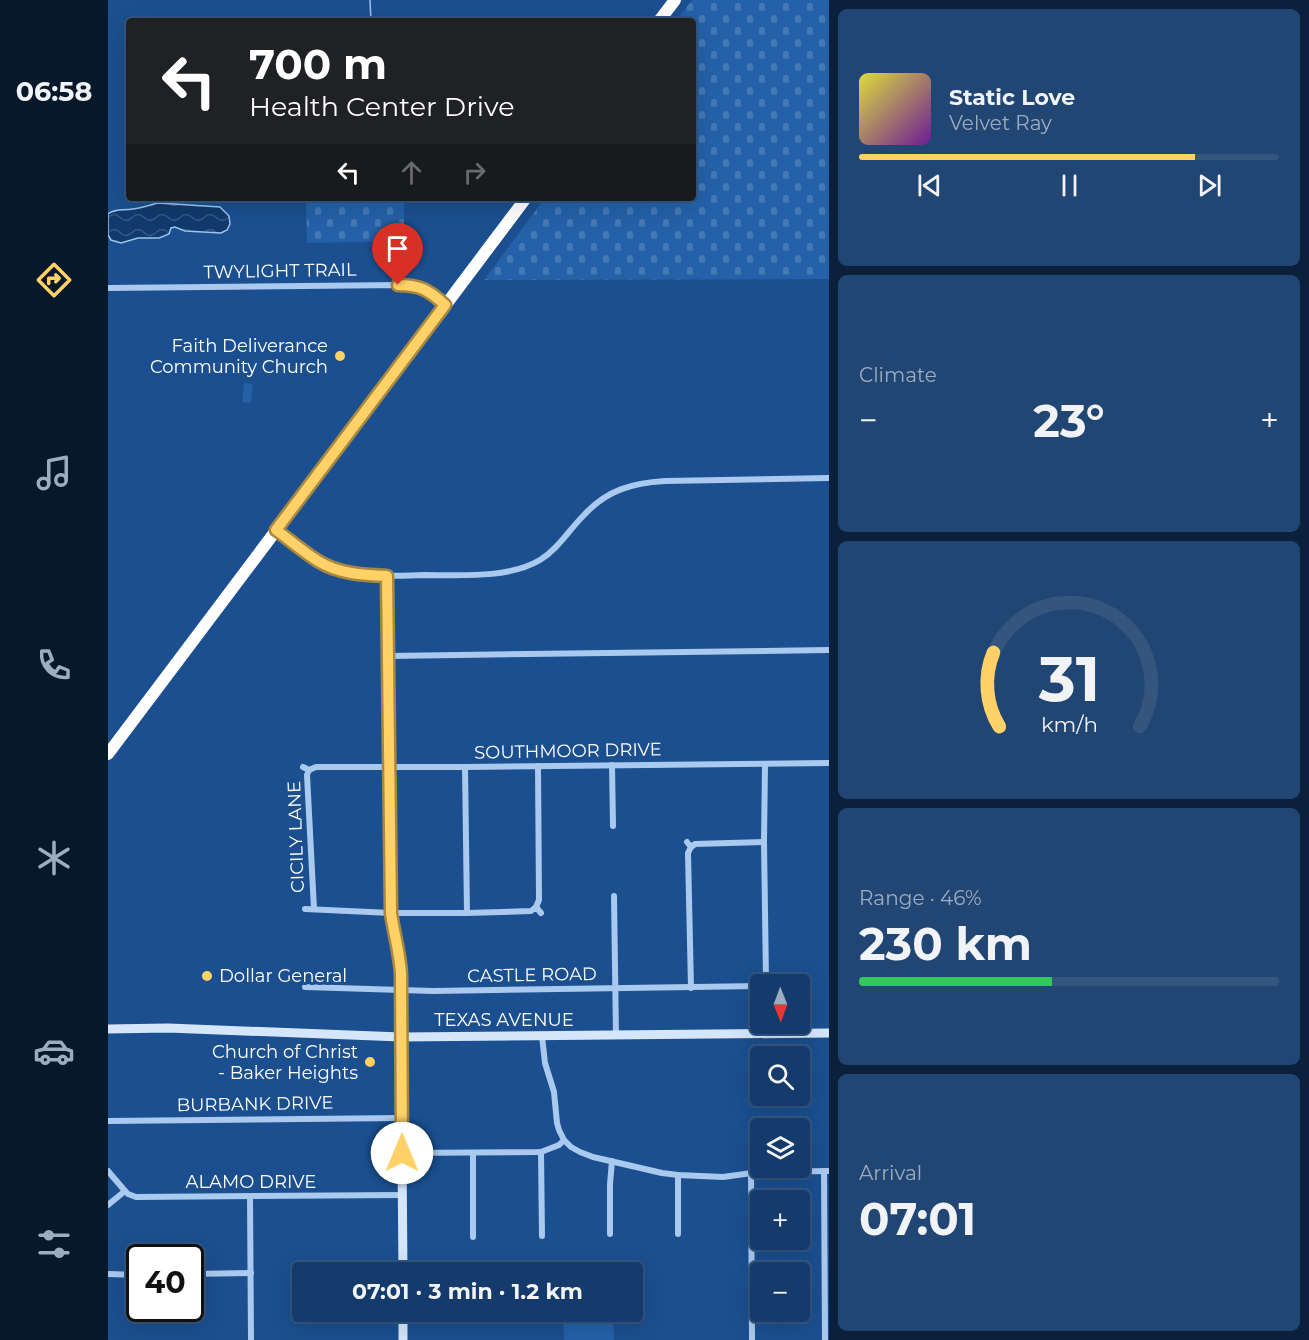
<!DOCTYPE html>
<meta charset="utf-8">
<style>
body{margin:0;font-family:Montserrat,sans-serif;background:#214673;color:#f1f3f6;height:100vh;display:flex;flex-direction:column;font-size:22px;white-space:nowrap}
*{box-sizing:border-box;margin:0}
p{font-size:20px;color:#9dadc1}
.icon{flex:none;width:33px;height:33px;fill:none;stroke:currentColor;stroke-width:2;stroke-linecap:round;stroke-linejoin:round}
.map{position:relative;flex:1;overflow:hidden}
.details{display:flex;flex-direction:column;gap:9px;padding:9px;background:#0b203b;width:480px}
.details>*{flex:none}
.top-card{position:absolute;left:18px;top:18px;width:570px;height:183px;border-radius:6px;box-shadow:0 6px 24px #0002,0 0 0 2px #33557e;background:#202124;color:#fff;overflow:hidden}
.needle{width:39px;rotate:179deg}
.fabs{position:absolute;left:642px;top:974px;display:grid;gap:12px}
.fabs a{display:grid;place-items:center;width:60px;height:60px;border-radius:6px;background:#143b6b;box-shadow:0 6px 24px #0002,0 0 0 2px #33557e;font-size:30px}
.speed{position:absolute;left:18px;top:1244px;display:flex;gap:12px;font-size:30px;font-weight:700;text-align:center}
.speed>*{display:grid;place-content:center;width:78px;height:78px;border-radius:50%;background:#143b6b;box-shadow:0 6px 24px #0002,0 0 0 2px #33557e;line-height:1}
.speed .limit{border:3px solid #111;border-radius:9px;background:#fff;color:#111}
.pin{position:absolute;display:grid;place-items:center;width:51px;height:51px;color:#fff;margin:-62px -26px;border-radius:50% 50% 50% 0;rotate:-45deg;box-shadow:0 0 6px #0007}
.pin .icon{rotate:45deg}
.me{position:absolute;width:66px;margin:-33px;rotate:0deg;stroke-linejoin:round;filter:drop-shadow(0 0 4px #0008)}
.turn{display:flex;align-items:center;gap:21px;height:126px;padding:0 24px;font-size:27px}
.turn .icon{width:78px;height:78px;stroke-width:2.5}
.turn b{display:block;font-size:42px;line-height:51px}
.lanes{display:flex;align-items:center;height:57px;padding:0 24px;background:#0003;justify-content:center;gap:30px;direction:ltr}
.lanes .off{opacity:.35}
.big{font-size:45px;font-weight:700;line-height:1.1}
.details .card{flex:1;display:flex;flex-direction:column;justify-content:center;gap:9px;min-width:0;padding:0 21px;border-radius:9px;background:#214673}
.details .dial{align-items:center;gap:0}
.dial svg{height:156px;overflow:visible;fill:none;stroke:#33557e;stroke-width:7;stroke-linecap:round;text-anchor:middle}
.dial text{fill:#f1f3f6;stroke:none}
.song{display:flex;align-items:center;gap:18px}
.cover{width:72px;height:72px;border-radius:9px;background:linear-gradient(135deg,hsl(60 70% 55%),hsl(280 70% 35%))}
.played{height:6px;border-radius:3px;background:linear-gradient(90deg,#ffd166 80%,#33557e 80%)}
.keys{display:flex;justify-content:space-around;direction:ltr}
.heat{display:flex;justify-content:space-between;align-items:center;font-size:33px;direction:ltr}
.charge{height:9px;border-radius:4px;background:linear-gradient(90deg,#34c759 46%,#33557e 0)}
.trip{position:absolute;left:184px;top:1262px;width:351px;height:60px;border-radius:6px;background:#143b6b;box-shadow:0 6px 24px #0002,0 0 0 2px #33557e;font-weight:700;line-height:60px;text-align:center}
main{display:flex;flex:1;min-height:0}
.menu{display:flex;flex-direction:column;width:108px;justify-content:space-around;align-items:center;background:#08182b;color:#9dadc1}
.menu .icon{width:42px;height:42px}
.menu .selected{color:#ffd166}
.menu b{font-size:27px;color:#f1f3f6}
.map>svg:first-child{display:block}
</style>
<main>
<nav class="menu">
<b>06:58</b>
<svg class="icon selected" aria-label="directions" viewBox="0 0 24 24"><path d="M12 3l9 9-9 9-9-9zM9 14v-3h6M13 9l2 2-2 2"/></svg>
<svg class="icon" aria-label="music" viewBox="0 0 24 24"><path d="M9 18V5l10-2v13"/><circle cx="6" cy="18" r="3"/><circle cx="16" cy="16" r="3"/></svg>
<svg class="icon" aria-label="phone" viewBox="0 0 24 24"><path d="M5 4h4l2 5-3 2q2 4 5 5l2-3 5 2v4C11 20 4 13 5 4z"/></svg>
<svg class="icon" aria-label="climate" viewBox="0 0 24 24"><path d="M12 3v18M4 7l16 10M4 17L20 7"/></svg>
<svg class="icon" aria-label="car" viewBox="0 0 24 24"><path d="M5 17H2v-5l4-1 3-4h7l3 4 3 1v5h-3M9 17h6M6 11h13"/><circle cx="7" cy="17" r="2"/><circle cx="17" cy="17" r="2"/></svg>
<svg class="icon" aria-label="filters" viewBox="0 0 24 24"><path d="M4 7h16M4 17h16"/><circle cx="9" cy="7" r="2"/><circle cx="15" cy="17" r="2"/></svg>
</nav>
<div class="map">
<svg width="721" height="1340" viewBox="0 0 721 1340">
<defs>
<pattern id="grass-tufts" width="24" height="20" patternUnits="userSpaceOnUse" patternTransform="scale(1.5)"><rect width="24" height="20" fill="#2461a8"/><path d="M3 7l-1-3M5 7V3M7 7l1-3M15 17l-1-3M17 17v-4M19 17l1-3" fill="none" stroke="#4579b5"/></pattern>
<pattern id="cemetery-stones" width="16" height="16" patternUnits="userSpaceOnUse" patternTransform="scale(1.5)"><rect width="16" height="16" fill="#2461a8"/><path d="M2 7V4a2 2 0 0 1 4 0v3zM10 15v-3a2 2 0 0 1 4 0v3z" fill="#4579b5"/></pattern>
<pattern id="water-waves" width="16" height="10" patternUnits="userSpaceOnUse" patternTransform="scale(1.5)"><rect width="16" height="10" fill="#123a6d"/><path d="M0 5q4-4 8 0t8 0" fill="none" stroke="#365883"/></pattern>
</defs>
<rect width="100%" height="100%" fill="#1b4f8f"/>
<g fill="url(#grass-tufts)">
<path d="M342,1311H402V1316L342,1317Z"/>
<path d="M415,1311H445V1316L415,1317Z"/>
</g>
<g fill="url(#cemetery-stones)">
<path d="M584,0H721V279L376,280L437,198H585V21H568Z"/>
<path d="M198,198H296V235L288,241L199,243Z"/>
</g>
<g fill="#2461a8">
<path d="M136,383L145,384L143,403L134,402Z"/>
<path d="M505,1314L506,1340H456L455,1316Z"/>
</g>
<path fill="url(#water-waves)" stroke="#9cc4f0" stroke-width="1.5" d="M50,203L112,207L121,216L122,224L119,230L113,233L77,231L67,227L63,228L61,234L51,238H30L13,243L3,240L0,235V214C8,208 16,211 25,209C33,208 42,205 50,203Z"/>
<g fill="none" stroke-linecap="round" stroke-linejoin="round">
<path stroke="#9cc4f0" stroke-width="1.5" d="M262,0L263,21"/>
<g stroke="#a9c9ee" stroke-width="6">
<path d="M0,288L292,285C313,286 322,291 337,305"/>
<path d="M169,530C186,544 204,561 225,568C254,578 286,576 316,575C351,575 400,579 432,560C450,549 461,530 476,515C499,490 524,483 557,481L721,478"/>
<path d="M279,576L283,913L286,934L293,963L294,990L293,1037"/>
<path d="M280,656L721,650"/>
<path d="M504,765L505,826"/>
<path d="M195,767L201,770L199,775L206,909"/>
<path d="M357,767L359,913"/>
<path d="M201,770L208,767H357L721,763"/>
<path d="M579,842L583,847L587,844L656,842"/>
<path d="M506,896L508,1036"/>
<path d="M428,907L431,900L430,766"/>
<path d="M197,909L283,913H359L423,911L428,907L433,913"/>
<path d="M656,984L658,980L656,842L657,764"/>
<path d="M197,987L325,991L652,986"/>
<path d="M583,988L580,853L583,847"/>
<path d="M434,1036L437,1063L446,1092L449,1123L451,1130L456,1140L463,1147L472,1152L485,1157L554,1173L570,1175L615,1177L651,1172L721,1171"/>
<path d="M0,1121L293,1118"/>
<path d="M433,1152L434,1236"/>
<path d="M294,1153L433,1152L451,1145L456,1140"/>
<path d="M0,1171L17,1191"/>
<path d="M716,1171L717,1340"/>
<path d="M643,1173L644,1340"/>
<path d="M570,1175V1234"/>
<path d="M142,1197L143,1340"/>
<path d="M0,1205L17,1191L20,1194L28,1197L294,1195"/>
<path d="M502,1234V1184L504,1161"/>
<path d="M365,1237V1153"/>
<path d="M0,1274L32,1275"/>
<path d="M82,1274L143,1273"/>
</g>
<g stroke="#d6e6fa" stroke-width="9">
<path d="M0,1029L60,1028L293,1037L721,1033"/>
<path d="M293,1037L295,1272"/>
<path d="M295,1311V1340"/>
</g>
<g stroke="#fff" stroke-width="12">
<path d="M551,21L567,0"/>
<path d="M0,754L418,198"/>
</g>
</g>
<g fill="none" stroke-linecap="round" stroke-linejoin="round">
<g stroke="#a68842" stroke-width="15">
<path id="route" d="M290,285C312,285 321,290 337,305L168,530C182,540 195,552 210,561C231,574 255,575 279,576L283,913C286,934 292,954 293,974L294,1153"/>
</g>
<use href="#route" stroke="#ffd166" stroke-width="10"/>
</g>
<g fill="#ffd166" stroke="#1b4f8f" stroke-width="2">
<circle cx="232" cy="356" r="6"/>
<circle cx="99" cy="976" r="6"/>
<circle cx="262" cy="1062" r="6"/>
</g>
<g text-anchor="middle" stroke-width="6" stroke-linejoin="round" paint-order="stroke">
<g font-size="18" fill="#fff" stroke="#1b4f8f">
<text transform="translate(172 271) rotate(-1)" y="6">TWYLIGHT TRAIL</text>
<text transform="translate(460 751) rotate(-1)" y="6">SOUTHMOOR DRIVE</text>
<text transform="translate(188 837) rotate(-92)" y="6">CICILY LANE</text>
<text transform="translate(424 975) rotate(-1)" y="6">CASTLE ROAD</text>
<text x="396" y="1026">TEXAS AVENUE</text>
<text transform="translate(147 1104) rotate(-1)" y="6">BURBANK DRIVE</text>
<text x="143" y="1188">ALAMO DRIVE</text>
</g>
<g font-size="18" fill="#fff" stroke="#1b4f8f" text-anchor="end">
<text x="220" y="352">Faith Deliverance<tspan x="220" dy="21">Community Church</tspan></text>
<text x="111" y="982" text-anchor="start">Dollar General</text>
<text x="250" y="1058">Church of Christ<tspan x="250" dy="21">- Baker Heights</tspan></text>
</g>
</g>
</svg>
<div class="fabs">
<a><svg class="needle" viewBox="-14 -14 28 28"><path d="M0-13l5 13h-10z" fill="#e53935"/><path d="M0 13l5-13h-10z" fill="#9dadc1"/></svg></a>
<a><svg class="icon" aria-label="search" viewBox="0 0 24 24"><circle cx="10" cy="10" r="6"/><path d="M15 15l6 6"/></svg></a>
<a><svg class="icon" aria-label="layers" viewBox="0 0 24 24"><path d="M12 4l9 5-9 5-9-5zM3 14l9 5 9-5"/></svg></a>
<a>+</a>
<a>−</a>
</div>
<div class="speed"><div class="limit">40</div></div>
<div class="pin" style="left:290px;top:285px;background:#d93025"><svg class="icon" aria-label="arrive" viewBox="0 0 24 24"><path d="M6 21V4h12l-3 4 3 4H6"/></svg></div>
<svg class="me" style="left:294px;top:1153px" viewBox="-20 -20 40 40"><circle r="19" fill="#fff"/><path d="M0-13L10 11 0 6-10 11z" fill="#ffd166"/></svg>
<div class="trip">07:01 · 3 min · 1.2 km</div>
<div class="top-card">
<div class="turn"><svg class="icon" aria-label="left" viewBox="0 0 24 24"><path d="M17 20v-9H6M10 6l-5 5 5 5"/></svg><div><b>700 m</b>Health Center Drive</div></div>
<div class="lanes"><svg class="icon" aria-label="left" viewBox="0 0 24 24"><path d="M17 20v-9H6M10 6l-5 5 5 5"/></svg><svg class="icon off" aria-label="ahead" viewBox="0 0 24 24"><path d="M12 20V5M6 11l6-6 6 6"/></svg><svg class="icon off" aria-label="right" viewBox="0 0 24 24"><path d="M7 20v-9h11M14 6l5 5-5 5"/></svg></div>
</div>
</div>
<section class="details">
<div class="card">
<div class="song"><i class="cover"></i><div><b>Static Love</b><p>Velvet Ray</p></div></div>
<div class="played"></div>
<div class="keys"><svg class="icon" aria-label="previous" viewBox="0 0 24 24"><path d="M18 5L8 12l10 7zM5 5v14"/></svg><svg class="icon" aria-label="pause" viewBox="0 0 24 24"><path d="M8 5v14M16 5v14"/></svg><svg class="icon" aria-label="next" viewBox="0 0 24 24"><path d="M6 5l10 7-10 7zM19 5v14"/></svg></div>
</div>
<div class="card"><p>Climate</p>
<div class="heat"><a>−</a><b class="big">23°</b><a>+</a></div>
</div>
<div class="card dial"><svg viewBox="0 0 100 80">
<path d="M14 69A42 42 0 1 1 86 69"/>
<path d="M14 69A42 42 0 0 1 11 31" stroke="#ffd166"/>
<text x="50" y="56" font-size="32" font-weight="700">31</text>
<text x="50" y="72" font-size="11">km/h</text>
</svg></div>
<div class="card"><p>Range · 46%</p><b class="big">230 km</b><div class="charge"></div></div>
<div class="card"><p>Arrival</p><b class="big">07:01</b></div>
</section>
</main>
